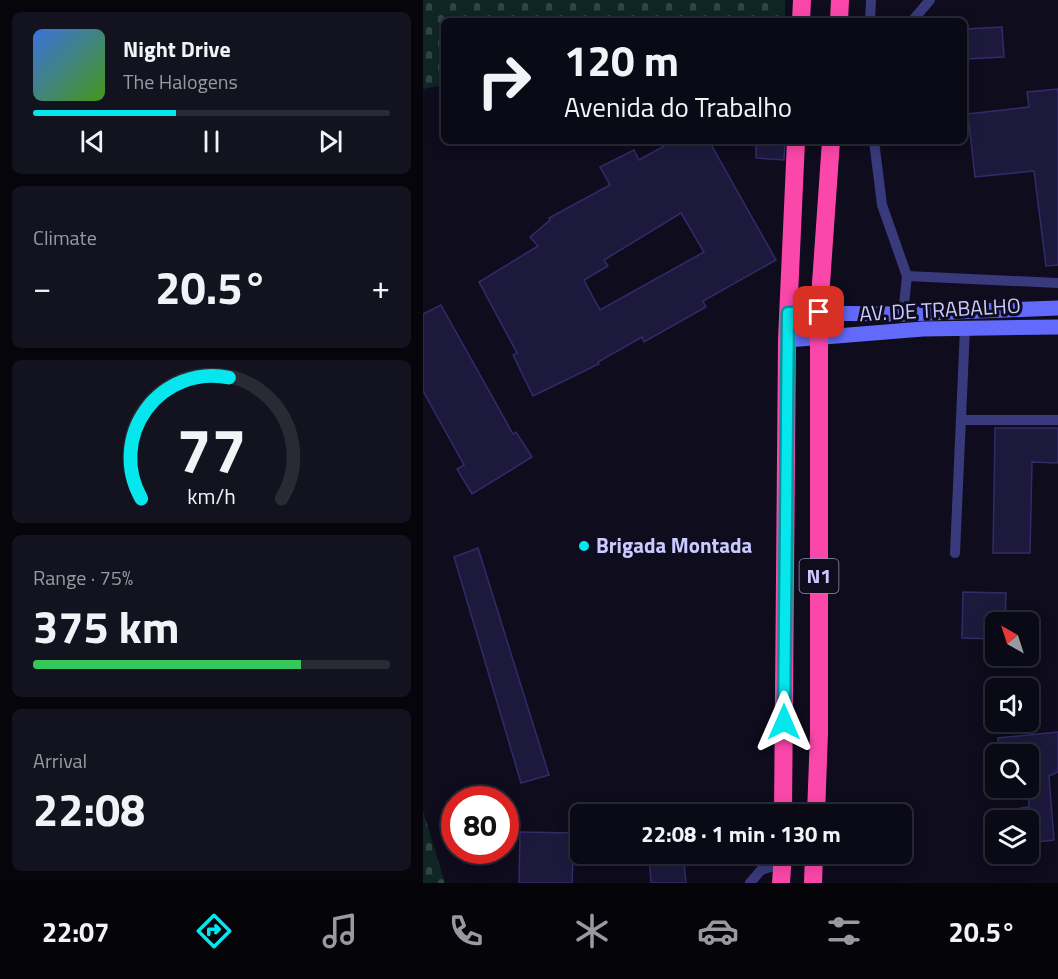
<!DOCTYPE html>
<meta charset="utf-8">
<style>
body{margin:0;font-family:"Titillium Web",sans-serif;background:#13121f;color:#f1f3f6;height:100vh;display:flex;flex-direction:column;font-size:22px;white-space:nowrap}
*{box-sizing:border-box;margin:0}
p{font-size:20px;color:#999aa1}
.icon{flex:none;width:33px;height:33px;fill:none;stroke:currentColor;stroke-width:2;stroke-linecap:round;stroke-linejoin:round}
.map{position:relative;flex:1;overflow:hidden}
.drawer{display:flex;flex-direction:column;gap:12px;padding:12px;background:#06050c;width:423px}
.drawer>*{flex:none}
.top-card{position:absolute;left:18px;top:18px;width:526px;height:126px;border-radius:9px;box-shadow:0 3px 15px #0003,0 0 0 2px #2a2a35;background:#0a0916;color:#f1f3f6;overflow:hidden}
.needle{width:39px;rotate:321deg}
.fabs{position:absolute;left:562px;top:612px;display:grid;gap:12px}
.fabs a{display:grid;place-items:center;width:54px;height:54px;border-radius:9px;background:#0a0916;box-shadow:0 3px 15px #0003,0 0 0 2px #2a2a35;font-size:30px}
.speed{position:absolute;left:18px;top:786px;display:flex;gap:12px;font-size:30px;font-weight:700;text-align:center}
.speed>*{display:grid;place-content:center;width:78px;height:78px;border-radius:50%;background:#0a0916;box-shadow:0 3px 15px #0003,0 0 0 2px #2a2a35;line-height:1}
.speed .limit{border:9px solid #d22;background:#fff;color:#111}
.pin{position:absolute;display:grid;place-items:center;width:51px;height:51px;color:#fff;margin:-26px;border-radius:12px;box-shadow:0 3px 9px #0006}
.me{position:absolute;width:66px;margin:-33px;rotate:0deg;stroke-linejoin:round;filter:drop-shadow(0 0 4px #0008)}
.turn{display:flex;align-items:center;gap:21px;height:126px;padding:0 24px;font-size:27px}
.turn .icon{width:78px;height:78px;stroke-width:2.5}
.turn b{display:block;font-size:42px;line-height:51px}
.big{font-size:45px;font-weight:700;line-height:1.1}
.drawer .widget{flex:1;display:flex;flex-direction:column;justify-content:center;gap:9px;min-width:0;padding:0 21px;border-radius:9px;background:#13121f}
.drawer .dial{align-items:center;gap:0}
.dial svg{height:156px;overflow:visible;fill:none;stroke:#2a2a35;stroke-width:7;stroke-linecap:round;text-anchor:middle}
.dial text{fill:#f1f3f6;stroke:none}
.song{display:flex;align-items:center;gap:18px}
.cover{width:72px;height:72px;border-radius:9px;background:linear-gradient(135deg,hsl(220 70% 55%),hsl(100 70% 35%))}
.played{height:6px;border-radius:3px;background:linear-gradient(90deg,#06e7ed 40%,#2a2a35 40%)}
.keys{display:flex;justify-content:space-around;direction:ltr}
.heat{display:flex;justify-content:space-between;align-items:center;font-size:33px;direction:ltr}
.charge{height:9px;border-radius:4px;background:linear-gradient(90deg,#34c759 75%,#2a2a35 0)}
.trip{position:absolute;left:147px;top:804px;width:342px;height:60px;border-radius:9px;background:#0a0916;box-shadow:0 3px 15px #0003,0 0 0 2px #2a2a35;font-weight:700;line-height:60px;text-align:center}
.menu{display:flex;height:96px;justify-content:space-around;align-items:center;background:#040409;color:#999aa1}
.menu .icon{width:42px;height:42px}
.menu .current{color:#06e7ed}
.menu b{font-size:27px;color:#f1f3f6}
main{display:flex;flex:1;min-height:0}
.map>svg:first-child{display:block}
</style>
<main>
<section class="drawer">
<div class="widget">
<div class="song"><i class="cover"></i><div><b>Night Drive</b><p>The Halogens</p></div></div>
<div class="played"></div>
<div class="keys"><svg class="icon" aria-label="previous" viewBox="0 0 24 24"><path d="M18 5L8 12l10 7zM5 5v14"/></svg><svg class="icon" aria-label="pause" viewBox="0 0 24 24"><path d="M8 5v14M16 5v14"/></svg><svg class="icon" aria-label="next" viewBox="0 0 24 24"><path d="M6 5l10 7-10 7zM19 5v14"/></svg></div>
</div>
<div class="widget"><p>Climate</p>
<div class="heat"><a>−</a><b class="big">20.5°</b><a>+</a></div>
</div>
<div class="widget dial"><svg viewBox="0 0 100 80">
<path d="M14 69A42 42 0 1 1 86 69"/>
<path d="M14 69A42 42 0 0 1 59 7" stroke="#06e7ed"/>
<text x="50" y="56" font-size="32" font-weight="700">77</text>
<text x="50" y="72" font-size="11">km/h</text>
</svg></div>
<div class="widget"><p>Range · 75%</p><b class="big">375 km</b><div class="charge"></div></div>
<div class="widget"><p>Arrival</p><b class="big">22:08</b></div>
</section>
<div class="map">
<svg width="635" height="883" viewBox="0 0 635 883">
<defs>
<pattern id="cemetery-stones" width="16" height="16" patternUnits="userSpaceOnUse" patternTransform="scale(1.5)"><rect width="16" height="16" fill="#0f2624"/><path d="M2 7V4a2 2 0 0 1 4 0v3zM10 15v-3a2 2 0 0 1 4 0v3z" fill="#314445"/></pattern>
</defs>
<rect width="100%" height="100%" fill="#0e0c1d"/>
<g fill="url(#cemetery-stones)">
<path d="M0,0H362V18L349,21H21V85L0,89Z"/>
<path d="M0,811L22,883H0Z"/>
</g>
<g fill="#1d193d" stroke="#332b69" stroke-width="1.5" fill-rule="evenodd">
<path d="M579,27L581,57L542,59V29Z"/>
<path d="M635,89V265L623,266L611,171L552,177L545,114L606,107L604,92Z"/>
<path d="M250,141H286L353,260L280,301L283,307L221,342L219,337L175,362L176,364L110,396L90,355L94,353L56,282L115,246L107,237L127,220L126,218L187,185L177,167L211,150L216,160ZM258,213L281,252L177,310L161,280L185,266L181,260Z"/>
<path d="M333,141H362L361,160L333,158Z"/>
<path d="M18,305L90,434L93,432L109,457L49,494L34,469L41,465L0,391V314Z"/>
<path d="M572,428H635V463L609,462L607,553H570Z"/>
<path d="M55,548L126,775L98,783L31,557Z"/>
<path d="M540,592L583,593L582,622H573V639L539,638Z"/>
<path d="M635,732V772L626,776L631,840L606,843V820H599L598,808L606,807V754H576L575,738Z"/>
<path d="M97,832L151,833L149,883H96Z"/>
<path d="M226,854H260L263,883H228Z"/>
</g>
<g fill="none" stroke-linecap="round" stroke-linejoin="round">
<g stroke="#383a7b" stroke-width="10">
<path d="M447,21L448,0"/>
<path d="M489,21L507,0"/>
<path d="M451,141L459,205L484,276L480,314"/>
<path d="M484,276L635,283"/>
<path d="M540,420H635"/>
<path d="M532,553L542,328"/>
<path d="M327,883L338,870L360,863"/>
</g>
<g stroke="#626afb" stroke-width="15">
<path d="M365,313L480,314L635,308"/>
<path d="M364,340L500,329L635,327"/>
</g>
<g stroke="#fb47aa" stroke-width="18">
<path d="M378,21L379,0"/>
<path d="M416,21L417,0"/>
<path d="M360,814L364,340L373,141"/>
<path d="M393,814L396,733V312L408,141"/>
<path d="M358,883L360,854"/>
<path d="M390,883L391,854"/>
</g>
</g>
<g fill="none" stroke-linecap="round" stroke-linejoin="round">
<g stroke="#04969a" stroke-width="15">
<path id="route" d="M361,722L365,313L396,312"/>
</g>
<use href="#route" stroke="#06e7ed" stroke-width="10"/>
</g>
<circle fill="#06e7ed" stroke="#0e0c1d" stroke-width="2" cx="161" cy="546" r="6"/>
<g text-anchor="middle" stroke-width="6" stroke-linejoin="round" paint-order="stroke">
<rect fill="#0e0c1d" stroke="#9290ba" stroke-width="1.5" x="376.5" y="559" width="39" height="34" rx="4.5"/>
<g font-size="20" font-weight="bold" fill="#cbc9fe">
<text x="396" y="583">N1</text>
</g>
<g font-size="21" fill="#cbc9fe" stroke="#0e0c1d">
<text transform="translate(517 310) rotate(-3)" y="7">AV. DE TRABALHO</text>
</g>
<g font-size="21" font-weight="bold" fill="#cbc9fe" stroke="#0e0c1d" text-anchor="start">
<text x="173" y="553">Brigada Montada</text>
</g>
</g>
</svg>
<div class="fabs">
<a><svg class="needle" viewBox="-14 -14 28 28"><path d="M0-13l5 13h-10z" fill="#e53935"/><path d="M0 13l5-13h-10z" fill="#999aa1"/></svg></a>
<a><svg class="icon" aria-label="sound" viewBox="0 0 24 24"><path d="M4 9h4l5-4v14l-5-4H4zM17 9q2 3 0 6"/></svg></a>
<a><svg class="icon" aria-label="search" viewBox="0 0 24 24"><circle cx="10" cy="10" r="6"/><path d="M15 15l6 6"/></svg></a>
<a><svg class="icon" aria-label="layers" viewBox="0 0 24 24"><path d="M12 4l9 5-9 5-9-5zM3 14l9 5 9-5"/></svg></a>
</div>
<div class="speed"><div class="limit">80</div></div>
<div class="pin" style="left:396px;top:312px;background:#d93025"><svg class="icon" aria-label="arrive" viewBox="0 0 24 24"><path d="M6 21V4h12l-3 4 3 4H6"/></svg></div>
<svg class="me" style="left:361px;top:722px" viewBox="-20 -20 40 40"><path d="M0-17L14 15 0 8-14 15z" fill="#06e7ed" stroke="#fff" stroke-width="4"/></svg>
<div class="trip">22:08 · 1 min · 130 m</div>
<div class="top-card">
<div class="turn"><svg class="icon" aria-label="right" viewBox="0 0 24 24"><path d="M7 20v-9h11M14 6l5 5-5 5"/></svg><div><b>120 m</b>Avenida do Trabalho</div></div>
</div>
</div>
</main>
<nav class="menu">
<b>22:07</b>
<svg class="icon current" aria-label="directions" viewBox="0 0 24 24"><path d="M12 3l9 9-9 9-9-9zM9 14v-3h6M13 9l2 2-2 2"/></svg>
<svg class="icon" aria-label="music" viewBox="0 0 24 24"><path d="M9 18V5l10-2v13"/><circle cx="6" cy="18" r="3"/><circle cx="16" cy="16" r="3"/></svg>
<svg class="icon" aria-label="phone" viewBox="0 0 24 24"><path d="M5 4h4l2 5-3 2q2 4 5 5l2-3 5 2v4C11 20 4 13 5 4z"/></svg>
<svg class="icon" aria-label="climate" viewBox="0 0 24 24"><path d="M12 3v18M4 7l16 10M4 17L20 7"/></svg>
<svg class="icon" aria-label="car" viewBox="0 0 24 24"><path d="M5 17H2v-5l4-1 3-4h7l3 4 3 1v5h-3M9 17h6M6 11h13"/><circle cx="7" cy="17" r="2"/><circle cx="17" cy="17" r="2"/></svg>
<svg class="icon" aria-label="filters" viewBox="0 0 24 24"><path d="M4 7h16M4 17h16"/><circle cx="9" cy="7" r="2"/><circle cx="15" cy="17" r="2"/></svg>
<b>20.5°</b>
</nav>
